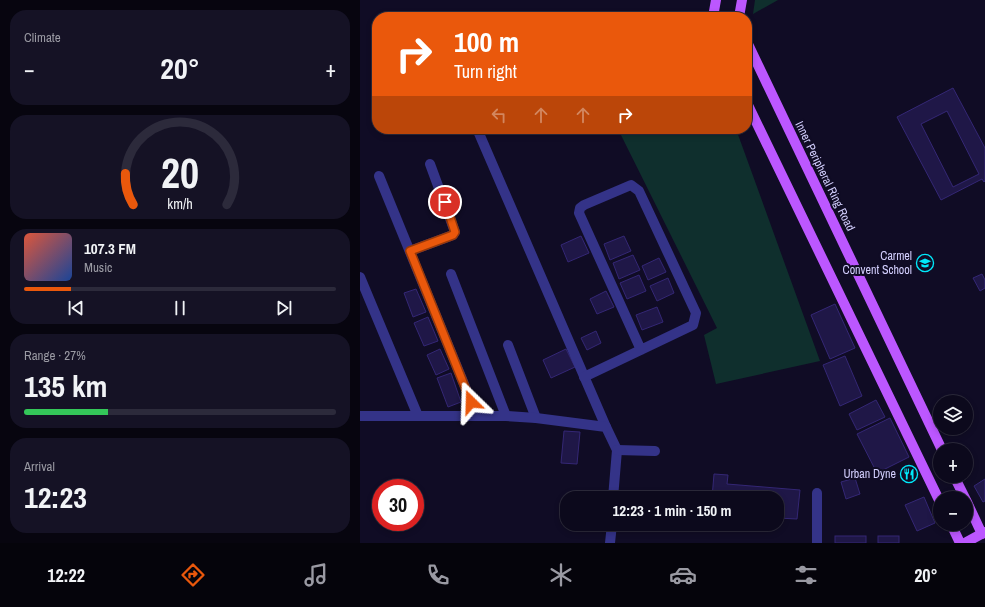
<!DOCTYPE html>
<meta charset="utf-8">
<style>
body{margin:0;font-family:"Archivo Narrow",sans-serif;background:#151225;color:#f1f3f6;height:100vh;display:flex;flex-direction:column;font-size:15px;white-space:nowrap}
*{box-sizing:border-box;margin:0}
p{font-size:13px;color:#9a9aa3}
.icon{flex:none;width:22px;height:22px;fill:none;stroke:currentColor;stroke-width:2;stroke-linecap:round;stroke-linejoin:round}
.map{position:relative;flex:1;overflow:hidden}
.side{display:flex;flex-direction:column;gap:10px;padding:10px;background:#07050f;width:360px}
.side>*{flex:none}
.guide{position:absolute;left:12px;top:12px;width:380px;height:122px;border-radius:16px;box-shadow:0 2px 6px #0003,0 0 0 1px #2c2a3b;background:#ea580c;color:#fff;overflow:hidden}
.tools{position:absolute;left:573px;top:395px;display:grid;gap:8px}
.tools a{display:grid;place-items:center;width:40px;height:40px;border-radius:50%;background:#0c091c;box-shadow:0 2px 6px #0003,0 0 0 1px #2c2a3b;font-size:20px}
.speed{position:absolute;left:12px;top:479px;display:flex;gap:8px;font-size:20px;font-weight:700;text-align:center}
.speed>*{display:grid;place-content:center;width:52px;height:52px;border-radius:50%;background:#0c091c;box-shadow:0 2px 6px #0003,0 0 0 1px #2c2a3b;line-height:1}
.speed .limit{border:6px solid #d22;background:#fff;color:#111}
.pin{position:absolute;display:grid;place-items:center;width:34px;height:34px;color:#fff;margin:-17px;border:2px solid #fff;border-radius:50%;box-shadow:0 1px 4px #0007}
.me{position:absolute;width:44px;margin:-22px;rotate:338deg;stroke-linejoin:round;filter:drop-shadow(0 0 3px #0008)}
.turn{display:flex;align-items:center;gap:14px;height:84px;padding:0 16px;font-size:18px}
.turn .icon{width:52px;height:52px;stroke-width:2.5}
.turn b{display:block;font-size:28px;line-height:34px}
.lanes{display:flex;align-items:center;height:38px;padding:0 16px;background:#0003;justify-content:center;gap:20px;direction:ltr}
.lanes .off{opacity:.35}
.big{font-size:30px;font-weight:800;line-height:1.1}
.side .widget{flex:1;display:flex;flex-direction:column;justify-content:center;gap:6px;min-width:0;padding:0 14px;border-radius:16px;background:#151225}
.side .dial{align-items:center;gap:0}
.dial svg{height:104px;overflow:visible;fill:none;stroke:#2c2a3b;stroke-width:7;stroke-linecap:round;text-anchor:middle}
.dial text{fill:#f1f3f6;stroke:none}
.song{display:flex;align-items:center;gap:12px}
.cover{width:48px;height:48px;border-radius:6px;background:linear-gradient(135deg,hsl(10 70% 55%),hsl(220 70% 35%))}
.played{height:4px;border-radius:2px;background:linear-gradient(90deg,#ea580c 15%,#2c2a3b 15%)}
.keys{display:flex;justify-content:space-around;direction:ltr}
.heat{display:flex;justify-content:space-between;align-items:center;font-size:22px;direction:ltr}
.charge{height:6px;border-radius:3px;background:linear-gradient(90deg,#34c759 27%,#2c2a3b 0)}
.trip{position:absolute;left:200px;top:491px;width:224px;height:40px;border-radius:16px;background:#0c091c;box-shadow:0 2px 6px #0003,0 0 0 1px #2c2a3b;font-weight:800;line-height:40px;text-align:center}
.menu{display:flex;height:64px;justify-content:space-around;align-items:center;background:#05040b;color:#9a9aa3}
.menu .icon{width:28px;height:28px}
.menu .selected{color:#ea580c}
.menu b{font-size:18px;color:#f1f3f6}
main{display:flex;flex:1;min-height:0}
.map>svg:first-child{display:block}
</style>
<main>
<section class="side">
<div class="widget"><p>Climate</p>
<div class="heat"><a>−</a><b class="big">20°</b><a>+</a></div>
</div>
<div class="widget dial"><svg viewBox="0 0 100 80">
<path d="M14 69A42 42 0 1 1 86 69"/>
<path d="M14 69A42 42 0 0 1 8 45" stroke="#ea580c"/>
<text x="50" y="56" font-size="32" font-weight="700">20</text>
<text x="50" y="72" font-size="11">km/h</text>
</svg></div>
<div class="widget">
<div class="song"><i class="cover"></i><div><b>107.3 FM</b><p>Music</p></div></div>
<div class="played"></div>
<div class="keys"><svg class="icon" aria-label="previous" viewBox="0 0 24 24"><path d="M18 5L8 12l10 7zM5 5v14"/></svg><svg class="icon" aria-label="pause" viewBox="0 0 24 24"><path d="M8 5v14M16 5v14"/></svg><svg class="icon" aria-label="next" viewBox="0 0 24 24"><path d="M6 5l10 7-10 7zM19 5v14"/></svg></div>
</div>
<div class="widget"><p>Range · 27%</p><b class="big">135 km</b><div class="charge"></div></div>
<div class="widget"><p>Arrival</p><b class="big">12:23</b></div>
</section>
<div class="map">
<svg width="625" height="543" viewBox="0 0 625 543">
<rect width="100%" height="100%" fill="#100c25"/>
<g fill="#0f2f2d">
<path d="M395,0H418L393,14Z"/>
<path d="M258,129H376L460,361L356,384L344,335L357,328Z"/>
</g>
<g fill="#1f1747" stroke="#342775" fill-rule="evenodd">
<path d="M593,88L625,148V181L624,182L622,179L581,200L537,117ZM587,111L619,174L593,187L561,124Z"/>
<path d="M221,236L229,253L208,262L201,245Z"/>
<path d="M264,236L271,251L250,260L244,244Z"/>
<path d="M273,255L280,270L259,279L253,263Z"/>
<path d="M299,258L306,272L288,280L282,266Z"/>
<path d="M622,274L625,280V288L620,291L613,278Z"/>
<path d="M279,275L286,291L267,299L260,283Z"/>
<path d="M308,278L314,293L297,301L290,286Z"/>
<path d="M56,289L66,312L53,317L44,293Z"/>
<path d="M246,291L254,307L237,314L230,299Z"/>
<path d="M475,304L495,348L470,359L451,315Z"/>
<path d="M297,307L303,322L282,330L276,315Z"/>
<path d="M68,317L78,341L64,346L54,323Z"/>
<path d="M236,331L241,343L227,350L221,338Z"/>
<path d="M80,349L89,369L76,375L67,355Z"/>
<path d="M206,349L215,367L191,378L183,360Z"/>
<path d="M485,356L502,396L480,406L463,365Z"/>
<path d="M91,373L101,402L88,407L77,378Z"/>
<path d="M516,400L525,417L497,430L489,414Z"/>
<path d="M530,418L549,457L517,473L497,434Z"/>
<path d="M204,431L220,432L217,464L201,463Z"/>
<path d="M354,474L368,475L367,484L440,490L437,519L417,518V498H352Z"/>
<path d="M495,478L500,494L486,499L481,482Z"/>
<path d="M625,479V501L623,502L614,486Z"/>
<path d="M564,497L575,523L557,531L545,505Z"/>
<rect x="475" y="536" width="31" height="7"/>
<rect x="518" y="536" width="21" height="7"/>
</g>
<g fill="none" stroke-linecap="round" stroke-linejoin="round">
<g stroke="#343388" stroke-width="10">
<path d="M118,131L246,427"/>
<path d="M19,176L117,416"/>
<path d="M50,251L93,235L95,232L70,164"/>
<path d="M91,274L146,416"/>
<path d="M0,277L58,416"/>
<path d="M148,345L176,418"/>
<path d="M224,377L333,325L336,313L279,191L271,185L224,205L220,208L219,213L281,350"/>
<path d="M0,416H146L176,418L246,427L257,450L253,498"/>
<path d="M257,450L295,451"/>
<path d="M250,543L252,524"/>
<path d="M457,543V493"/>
</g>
<g stroke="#bc57ff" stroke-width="10">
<path d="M353,17L356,0"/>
<path d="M379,17L382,0"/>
<path d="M387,42L582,450"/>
<path d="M387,103L580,502"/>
<path d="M594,476L605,498"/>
<path d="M606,500L622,534"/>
<path d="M591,524L600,543"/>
<path d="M605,543L625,532"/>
</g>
</g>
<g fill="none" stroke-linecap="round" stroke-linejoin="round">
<g stroke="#983908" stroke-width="10">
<path id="route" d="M85,202L95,232L93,235L50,251L111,402"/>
</g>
<use href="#route" stroke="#ea580c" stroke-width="7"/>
</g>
<defs>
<g id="school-ring" transform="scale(0.9)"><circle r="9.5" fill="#100c25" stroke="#00e9fb" stroke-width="1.5"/><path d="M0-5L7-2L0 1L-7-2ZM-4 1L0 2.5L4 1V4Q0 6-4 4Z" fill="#00e9fb"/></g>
<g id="restaurant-ring" transform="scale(0.9)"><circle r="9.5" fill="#100c25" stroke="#00e9fb" stroke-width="1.5"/><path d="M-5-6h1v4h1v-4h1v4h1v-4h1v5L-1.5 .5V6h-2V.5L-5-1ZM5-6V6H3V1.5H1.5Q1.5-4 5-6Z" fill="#00e9fb"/></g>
</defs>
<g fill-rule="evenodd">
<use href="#school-ring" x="565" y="263"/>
<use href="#restaurant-ring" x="549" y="474"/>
</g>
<g text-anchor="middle" stroke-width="4" stroke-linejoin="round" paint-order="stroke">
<g font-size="12" fill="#d4d0ff" stroke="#100c25">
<text transform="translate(465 176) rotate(64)" y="4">Inner Peripheral Ring Road</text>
</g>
<g font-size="12" fill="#d4d0ff" stroke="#100c25" text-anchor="end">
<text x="552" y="260">Carmel<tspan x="552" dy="14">Convent School</tspan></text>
<text x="536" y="478">Urban Dyne</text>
</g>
</g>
</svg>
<div class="tools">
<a><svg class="icon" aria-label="layers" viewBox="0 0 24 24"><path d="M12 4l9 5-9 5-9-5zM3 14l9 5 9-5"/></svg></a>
<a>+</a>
<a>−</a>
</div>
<div class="speed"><div class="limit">30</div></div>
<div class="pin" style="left:85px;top:202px;background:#d93025"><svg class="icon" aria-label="arrive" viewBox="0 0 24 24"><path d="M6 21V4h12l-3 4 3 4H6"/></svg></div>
<svg class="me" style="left:111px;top:402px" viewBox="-20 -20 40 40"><path d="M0-17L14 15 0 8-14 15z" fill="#ea580c" stroke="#fff" stroke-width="4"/></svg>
<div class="trip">12:23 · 1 min · 150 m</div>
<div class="guide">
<div class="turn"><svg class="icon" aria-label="right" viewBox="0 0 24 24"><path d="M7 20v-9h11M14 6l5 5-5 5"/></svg><div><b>100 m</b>Turn right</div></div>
<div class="lanes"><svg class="icon off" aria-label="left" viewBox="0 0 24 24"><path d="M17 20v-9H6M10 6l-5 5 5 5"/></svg><svg class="icon off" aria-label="ahead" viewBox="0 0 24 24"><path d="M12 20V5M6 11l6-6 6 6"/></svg><svg class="icon off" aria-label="ahead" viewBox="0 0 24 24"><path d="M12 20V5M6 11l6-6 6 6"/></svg><svg class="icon" aria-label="right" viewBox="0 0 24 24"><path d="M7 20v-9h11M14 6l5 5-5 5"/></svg></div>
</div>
</div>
</main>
<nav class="menu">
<b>12:22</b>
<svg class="icon selected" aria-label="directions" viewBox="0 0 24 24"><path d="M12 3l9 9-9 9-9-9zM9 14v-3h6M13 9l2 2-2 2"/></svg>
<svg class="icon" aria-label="music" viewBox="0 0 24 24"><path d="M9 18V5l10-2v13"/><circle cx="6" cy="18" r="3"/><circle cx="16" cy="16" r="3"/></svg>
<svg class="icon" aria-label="phone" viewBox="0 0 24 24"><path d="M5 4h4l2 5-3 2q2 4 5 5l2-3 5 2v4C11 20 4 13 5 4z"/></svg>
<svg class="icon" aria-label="climate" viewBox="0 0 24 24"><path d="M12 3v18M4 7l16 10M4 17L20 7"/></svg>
<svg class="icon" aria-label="car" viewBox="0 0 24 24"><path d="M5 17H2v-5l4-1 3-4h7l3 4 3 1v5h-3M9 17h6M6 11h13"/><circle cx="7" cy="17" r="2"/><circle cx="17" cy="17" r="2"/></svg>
<svg class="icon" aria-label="filters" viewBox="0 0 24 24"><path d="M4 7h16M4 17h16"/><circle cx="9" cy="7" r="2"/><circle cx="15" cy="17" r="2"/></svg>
<b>20°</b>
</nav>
